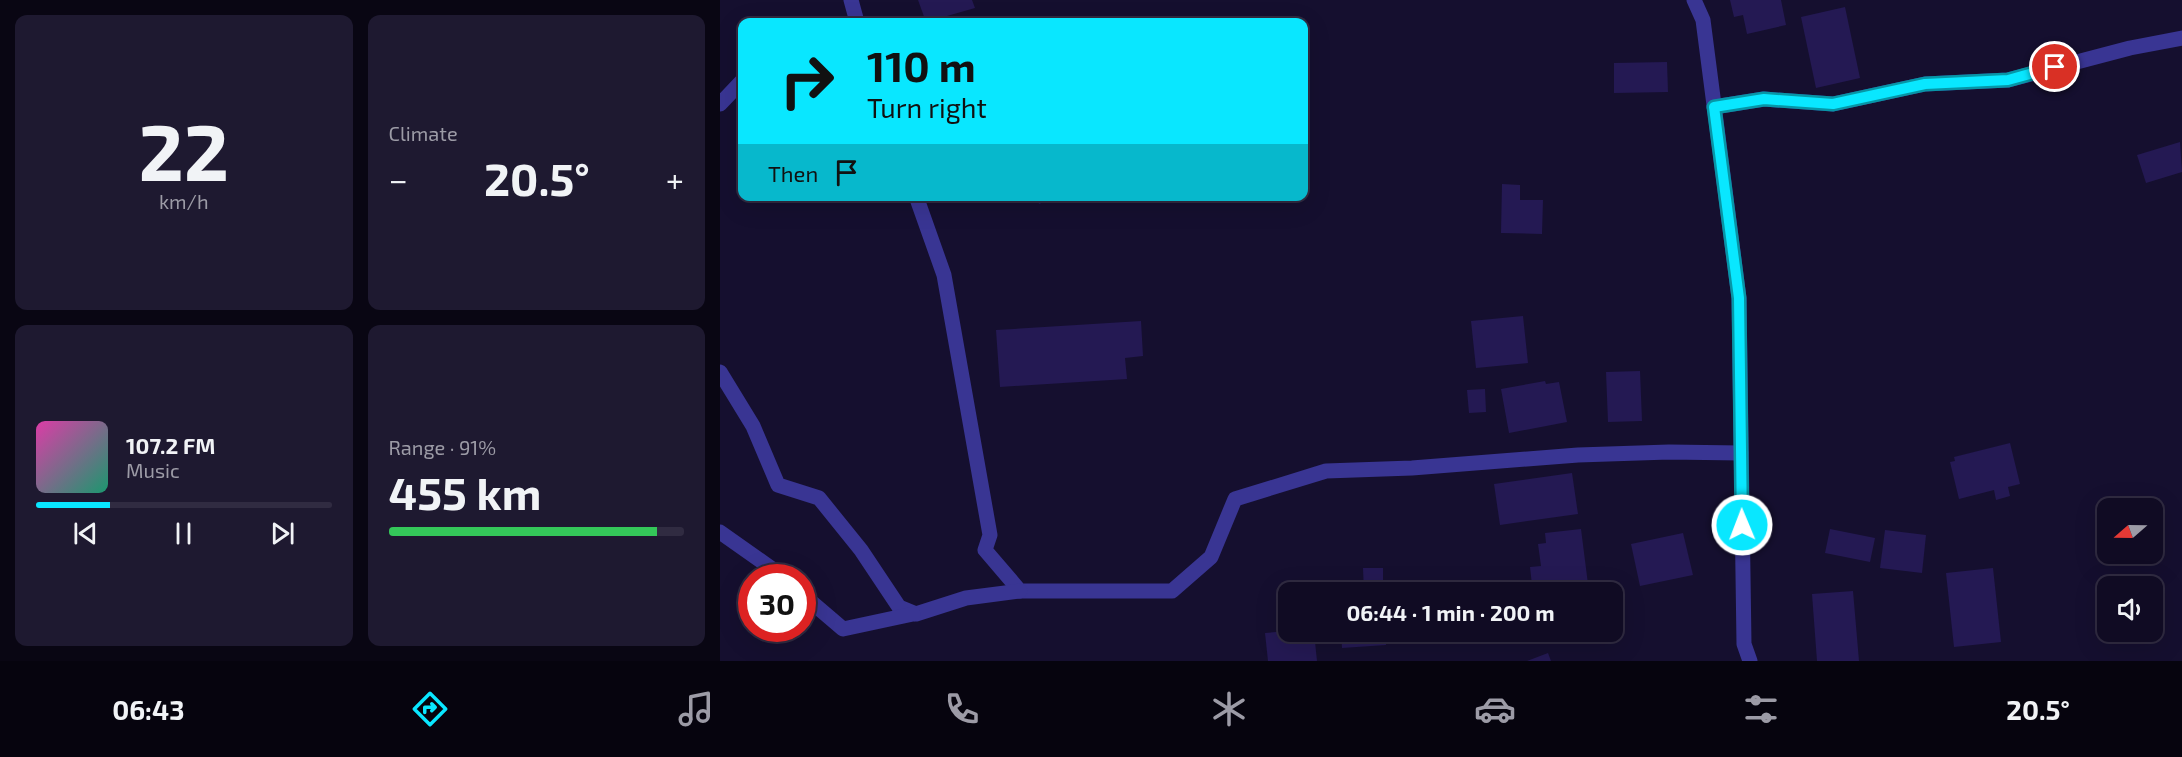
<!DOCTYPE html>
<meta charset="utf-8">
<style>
body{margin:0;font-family:"Exo 2",sans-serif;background:#1e1930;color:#f1f3f6;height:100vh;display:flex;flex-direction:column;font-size:22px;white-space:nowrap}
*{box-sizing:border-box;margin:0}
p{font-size:20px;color:#9c9ba6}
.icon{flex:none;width:33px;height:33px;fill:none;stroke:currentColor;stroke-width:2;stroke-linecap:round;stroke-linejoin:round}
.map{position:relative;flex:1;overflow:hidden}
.details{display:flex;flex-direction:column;gap:15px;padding:15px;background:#090613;width:720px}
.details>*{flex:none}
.top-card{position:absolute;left:18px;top:18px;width:570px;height:183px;border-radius:12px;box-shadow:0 6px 24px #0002,0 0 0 2px #302b41;background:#09e7ff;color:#111;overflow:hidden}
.needle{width:39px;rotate:250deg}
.tools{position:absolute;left:1377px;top:498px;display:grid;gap:12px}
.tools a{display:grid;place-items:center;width:66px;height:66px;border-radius:12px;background:#100b23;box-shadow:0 6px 24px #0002,0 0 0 2px #302b41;font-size:30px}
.speed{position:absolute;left:18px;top:564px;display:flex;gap:12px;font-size:30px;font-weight:700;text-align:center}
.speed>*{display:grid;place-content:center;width:78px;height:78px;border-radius:50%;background:#100b23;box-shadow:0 6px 24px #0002,0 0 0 2px #302b41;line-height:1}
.speed .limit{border:9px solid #d22;background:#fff;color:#111}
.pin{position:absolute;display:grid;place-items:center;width:51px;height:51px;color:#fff;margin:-26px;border:3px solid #fff;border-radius:50%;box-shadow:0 2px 6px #0007}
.me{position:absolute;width:66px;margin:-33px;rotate:359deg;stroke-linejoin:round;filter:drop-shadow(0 0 4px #0008)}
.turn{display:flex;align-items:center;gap:21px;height:126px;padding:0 30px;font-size:27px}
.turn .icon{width:78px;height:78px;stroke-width:2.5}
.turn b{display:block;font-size:42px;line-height:51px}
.then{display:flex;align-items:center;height:57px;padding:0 30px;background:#0003;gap:12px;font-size:22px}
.big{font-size:45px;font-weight:700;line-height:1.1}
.details .tile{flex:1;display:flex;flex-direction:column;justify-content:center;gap:9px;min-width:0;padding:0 21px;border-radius:12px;background:#1e1930}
.details .dial{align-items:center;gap:0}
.dial b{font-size:78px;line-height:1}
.song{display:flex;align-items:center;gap:18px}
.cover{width:72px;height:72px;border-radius:9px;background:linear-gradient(135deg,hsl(320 70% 55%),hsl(160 70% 35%))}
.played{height:6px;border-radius:3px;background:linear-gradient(90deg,#09e7ff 25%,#302b41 25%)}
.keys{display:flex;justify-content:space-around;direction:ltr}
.heat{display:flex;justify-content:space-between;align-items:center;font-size:33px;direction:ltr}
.charge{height:9px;border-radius:4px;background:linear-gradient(90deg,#34c759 91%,#302b41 0)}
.details .tiles{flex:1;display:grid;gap:15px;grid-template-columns:repeat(2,1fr)}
.trip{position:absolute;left:558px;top:582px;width:345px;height:60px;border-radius:12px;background:#100b23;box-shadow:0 6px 24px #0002,0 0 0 2px #302b41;font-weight:700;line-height:60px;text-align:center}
.tabs{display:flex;height:96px;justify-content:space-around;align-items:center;background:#06040e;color:#9c9ba6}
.tabs .icon{width:42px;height:42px}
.tabs .current{color:#09e7ff}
.tabs b{font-size:27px;color:#f1f3f6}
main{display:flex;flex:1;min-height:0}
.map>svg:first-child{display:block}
</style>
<main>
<section class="details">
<div class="tiles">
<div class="tile dial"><b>22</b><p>km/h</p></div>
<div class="tile"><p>Climate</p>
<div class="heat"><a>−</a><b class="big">20.5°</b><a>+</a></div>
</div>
<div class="tile">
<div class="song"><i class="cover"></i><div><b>107.2 FM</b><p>Music</p></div></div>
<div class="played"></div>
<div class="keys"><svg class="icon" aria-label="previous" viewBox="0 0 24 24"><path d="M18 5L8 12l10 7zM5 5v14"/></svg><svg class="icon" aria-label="pause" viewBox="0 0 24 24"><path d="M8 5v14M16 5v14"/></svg><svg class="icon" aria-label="next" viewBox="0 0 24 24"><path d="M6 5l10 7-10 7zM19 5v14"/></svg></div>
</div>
<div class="tile"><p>Range · 91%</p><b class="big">455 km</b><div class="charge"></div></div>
</div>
</section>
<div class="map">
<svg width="1462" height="661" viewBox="0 0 1462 661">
<rect width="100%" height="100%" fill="#150f2f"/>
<g fill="#241953">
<path d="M198,0H252L255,8L206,22Z"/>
<path d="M1010,0H1061L1066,25L1027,34L1023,15L1014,17Z"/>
<path d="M1125,7L1140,78L1096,88L1081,17Z"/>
<path d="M947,62L948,92L894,93V63Z"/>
<path d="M1460,142L1462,172L1426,183L1417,155Z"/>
<path d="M782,184L800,185V200H823L822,234L781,233Z"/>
<path d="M316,196H331L332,199L319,204Z"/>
<path d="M803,316L808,363L756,368L751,321Z"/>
<path d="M421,321L423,356L405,358L407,379L280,387L276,330Z"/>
<path d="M920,371L922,421L888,422L886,372Z"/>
<path d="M825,381L826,384L839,382L847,422L789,433L781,389Z"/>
<path d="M765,389L766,412L749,413L747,390Z"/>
<path d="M1290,443L1300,484L1288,487L1290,496L1276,500L1274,490L1239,499L1230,462L1235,461L1234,457Z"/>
<path d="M852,473L858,514L780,525L774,484Z"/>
<path d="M861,529L869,592H824L822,584L812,585L810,567L821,566L818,544L826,543L825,533Z"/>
<path d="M1110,529L1155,538L1150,562L1105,553Z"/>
<path d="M1165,530L1206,535L1202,573L1160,568Z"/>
<path d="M963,533L973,575L920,586L911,544Z"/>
<path d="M643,568H663V592H644Z"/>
<path d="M1273,568L1281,642L1234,647L1226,573Z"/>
<path d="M1133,591L1139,661H1097L1092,594Z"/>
<path d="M568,631L594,632L597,661H548L545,633Z"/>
<path d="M621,632H665L666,645L622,648Z"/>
<path d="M828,653L831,661H807Z"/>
</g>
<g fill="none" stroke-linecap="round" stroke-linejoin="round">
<g stroke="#393593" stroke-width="15">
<path d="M131,0L137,22"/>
<path d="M974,0L983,20L1019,298L1024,644L1030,661"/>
<path d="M0,104L22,81"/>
<path d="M994,107L1044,99L1113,104L1205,84L1288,80L1410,48L1462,38"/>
<path d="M196,196L224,275L270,535L265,550L300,591H452L491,557L515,499L606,471L692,468L858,455L949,452L1021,453"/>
<path d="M0,372L33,426L58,485L99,498L141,550L179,607L196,614L246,598L300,591"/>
<path d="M0,532L65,578"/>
<path d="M82,594L123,629L193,614"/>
</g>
</g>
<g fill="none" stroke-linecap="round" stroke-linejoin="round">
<g stroke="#0696a6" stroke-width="15">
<path id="route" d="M1022,525L1019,298L994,107L1044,99L1113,104L1205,84L1288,80L1335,67"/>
</g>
<use href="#route" stroke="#09e7ff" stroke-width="10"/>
</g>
</svg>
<div class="tools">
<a><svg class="needle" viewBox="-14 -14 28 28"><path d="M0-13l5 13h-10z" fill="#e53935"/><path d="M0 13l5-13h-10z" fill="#9c9ba6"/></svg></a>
<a><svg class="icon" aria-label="sound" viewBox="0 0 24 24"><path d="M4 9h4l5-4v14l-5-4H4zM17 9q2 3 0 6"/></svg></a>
</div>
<div class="speed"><div class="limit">30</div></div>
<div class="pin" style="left:1335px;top:67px;background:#d93025"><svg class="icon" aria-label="arrive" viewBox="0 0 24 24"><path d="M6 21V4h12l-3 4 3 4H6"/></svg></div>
<svg class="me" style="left:1022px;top:525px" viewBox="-20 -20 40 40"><circle r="17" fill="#09e7ff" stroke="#fff" stroke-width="3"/><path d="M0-11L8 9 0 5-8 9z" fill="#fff"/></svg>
<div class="trip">06:44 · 1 min · 200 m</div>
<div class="top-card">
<div class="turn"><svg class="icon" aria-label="right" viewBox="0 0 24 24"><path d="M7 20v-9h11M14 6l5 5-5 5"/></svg><div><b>110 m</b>Turn right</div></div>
<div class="then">Then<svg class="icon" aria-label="arrive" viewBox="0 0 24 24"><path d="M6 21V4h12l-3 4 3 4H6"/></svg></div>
</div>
</div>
</main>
<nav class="tabs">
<b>06:43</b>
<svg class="icon current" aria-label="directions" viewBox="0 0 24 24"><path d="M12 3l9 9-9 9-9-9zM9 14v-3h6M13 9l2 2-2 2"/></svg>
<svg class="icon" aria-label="music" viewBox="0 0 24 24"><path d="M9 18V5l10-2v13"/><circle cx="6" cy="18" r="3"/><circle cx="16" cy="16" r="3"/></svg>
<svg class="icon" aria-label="phone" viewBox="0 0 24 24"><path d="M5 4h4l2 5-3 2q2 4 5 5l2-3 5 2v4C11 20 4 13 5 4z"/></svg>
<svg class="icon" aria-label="climate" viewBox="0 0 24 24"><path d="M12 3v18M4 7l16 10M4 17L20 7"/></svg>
<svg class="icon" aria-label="car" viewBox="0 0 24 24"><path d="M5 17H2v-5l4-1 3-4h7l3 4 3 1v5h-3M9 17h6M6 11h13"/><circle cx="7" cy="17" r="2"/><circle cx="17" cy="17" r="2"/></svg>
<svg class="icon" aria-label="filters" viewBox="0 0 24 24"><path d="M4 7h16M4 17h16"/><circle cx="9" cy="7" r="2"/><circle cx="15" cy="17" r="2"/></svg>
<b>20.5°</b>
</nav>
